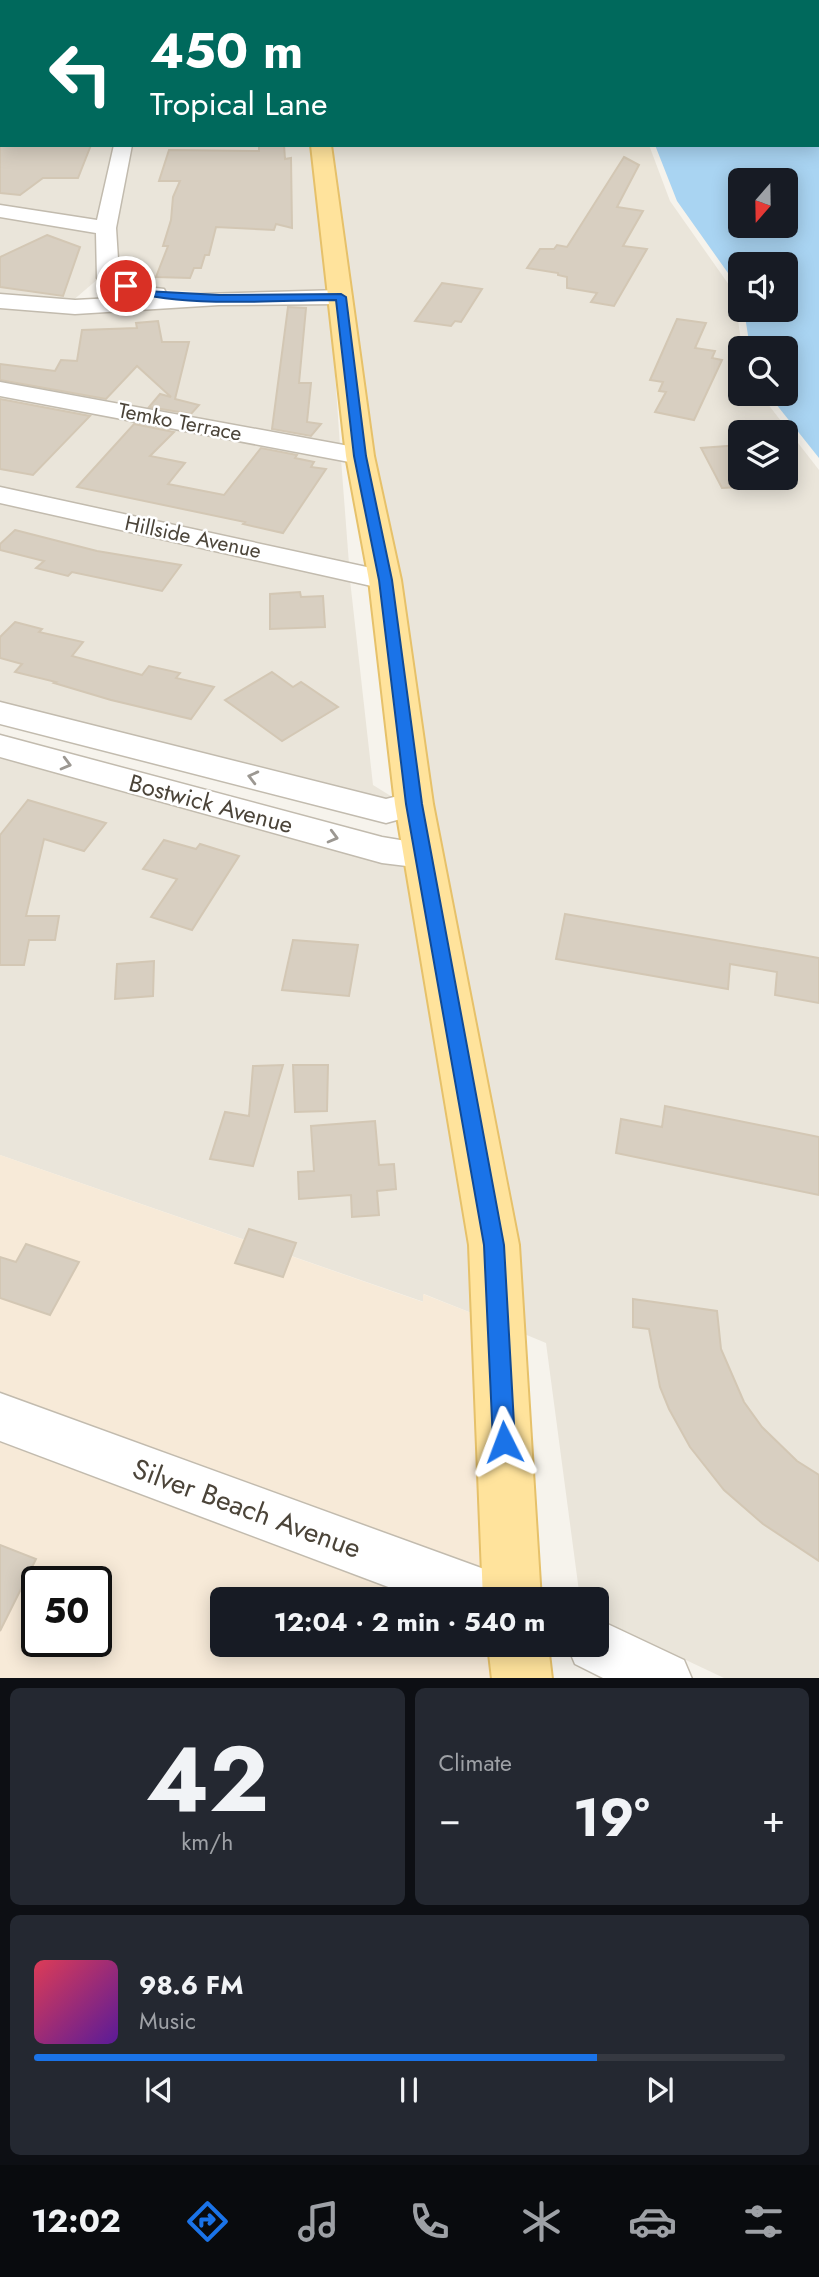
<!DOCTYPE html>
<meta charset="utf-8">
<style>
body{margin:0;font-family:Jost,sans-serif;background:#242831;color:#f1f3f6;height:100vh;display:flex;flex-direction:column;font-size:26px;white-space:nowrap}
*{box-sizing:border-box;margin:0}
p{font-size:23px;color:#9ea1a6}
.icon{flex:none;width:38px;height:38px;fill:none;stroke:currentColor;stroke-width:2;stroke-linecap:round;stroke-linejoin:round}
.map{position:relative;height:1678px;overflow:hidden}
.side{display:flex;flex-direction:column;gap:10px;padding:10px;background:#0d0f14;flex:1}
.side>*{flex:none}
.banner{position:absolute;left:0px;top:0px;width:819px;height:147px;box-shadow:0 4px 18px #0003;background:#00695c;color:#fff;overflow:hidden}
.needle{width:46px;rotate:200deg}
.buttons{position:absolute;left:728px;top:168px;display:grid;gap:14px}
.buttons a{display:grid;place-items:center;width:70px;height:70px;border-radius:10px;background:#171b24;box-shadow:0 4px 18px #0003;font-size:35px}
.speed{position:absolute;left:21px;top:1566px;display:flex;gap:14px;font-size:35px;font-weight:700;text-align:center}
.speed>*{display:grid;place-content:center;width:91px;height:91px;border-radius:50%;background:#171b24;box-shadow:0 4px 18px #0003;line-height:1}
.speed .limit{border:4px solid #111;border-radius:10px;background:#fff;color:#111}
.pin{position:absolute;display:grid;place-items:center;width:60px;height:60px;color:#fff;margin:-30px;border:4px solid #fff;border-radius:50%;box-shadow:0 2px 7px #0007}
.me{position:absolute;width:77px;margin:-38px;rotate:357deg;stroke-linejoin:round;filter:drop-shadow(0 0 5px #0008)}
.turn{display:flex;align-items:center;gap:24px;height:147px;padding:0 35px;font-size:32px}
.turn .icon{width:91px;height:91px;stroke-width:2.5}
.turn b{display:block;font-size:49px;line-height:60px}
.big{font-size:52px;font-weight:700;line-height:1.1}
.side .widget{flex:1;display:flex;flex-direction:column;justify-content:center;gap:10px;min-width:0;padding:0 24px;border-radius:10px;background:#242831}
.side .dial{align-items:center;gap:0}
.dial b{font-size:91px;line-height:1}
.song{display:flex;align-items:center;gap:21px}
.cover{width:84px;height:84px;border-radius:10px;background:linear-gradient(135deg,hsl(350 70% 55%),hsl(270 70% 35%))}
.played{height:7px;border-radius:4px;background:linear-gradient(90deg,#1a73e8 75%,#363941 75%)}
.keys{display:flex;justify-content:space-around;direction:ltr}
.heat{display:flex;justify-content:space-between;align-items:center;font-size:38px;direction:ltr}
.side .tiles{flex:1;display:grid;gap:10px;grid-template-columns:1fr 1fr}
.widget:last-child{grid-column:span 2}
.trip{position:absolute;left:210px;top:1587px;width:399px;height:70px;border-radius:10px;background:#171b24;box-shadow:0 4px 18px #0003;font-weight:700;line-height:70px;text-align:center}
.dock{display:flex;height:112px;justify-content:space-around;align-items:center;background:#090b0e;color:#9ea1a6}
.dock .icon{width:49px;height:49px}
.dock .active{color:#1a73e8}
.dock b{font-size:32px;color:#f1f3f6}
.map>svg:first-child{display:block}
</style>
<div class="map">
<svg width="819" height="1679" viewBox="0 0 819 1679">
<rect width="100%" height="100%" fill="#f6f3ec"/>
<g fill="#eae5da" fill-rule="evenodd">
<path d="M0,118L2,145H116L99,222L0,207Z"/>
<path d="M131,145H314L329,292L221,293L149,289L119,275L114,228Z"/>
<path d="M329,145H649L670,201L734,292L742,348L740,394H760L819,470V1678H724L597,1618V1600L580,1599L546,1343L517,1331L436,845L397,580L400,575L395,574L370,456ZM740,432H786V478H740Z"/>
<path d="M0,215L97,231L99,278L71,302L0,296Z"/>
<path d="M330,301L340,446L0,382V306Z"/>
<path d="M0,395L341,459L349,564L0,488Z"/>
<path d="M0,503L350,580L373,785L394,798L387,800L0,702Z"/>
<path d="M0,758L377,861L411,866L476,1248L479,1316L424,1294V1302L0,1155Z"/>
</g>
<g fill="#f7ead8" fill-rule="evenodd">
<path d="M0,1155L423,1302V1294L479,1316L490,1571L0,1393Z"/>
<path d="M0,1442L423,1599L222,1600V1645H494L498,1678H0ZM37,1582H96V1642H37Z"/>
</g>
<path fill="#a9d4f2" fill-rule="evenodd" d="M597,0H819V458L768,394H786V348H750L744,310H786V264H740V290L677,201L655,145H817V2ZM740,180H786V226H740Z"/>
<g fill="#d8cfc1" stroke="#d3c7b4" stroke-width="2">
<path d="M0,145H91L78,178H43L20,195L0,193Z"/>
<path d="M259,145H284L285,159L291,158L292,228L276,224L274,230L216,227L209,255H205L201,268H194L190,278L156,277L168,246H163L171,220L173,197L180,181H159L169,150L259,151Z"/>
<path d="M624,157L639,165L617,207L643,211L623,246L647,249L614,306L591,302L597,293L567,288V277L558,275V273L527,268L540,249H554L557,245L567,247Z"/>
<path d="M47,235L80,247L63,296L0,287V257Z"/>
<path d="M442,283L482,289L461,322L455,321L451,326L415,321Z"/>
<path d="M288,307L306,308L299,383H311L307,422L321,424L311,436L272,429Z"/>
<path d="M677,319L706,323L695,348L715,351L712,358L722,360L694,420L655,412L666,392L659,391L663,382L650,380Z"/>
<path d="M158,321L162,342H189L175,399L199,405L191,414L149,407L160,394L171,397L137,366L106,399L0,380V364L55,371L61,360L77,361L82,330L137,328L136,323Z"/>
<path d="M0,399L90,416L33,475L0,469Z"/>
<path d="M134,424L174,432L150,456L185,463L168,484L224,495L261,448L297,455L295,458L314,462L311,467L326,469L283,533L243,524L245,522L77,487Z"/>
<path d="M740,445V487L722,488L701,448Z"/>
<path d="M15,530L97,551L181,565L162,591L72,572L68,576L36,568L44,561L0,550V544Z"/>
<path d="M300,592L301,597L323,596L325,627L270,629V594Z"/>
<path d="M15,622L42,629L39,632L83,642L72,656L142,675L149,666L180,673L176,678L214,687L191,719L111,700L54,683L56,682L15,672L22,664L0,658V637Z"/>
<path d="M272,672L293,687L301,682L338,707L282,741L225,700Z"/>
<path d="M28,800L106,823L84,851L44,839L26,916H59L55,940H29L24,965H0V835Z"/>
<path d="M164,840L196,849L200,844L239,856L192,930L151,917L177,879L143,869Z"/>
<path d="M565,914L819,958V1003L775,995L777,972L730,964L728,989L556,959Z"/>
<path d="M293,940L358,945L349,996L282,990Z"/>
<path d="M154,961L153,996L115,999L117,964Z"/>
<path d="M283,1065L253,1166L210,1159L225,1112L249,1116L253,1066Z"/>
<path d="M293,1065H328L327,1111L295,1112Z"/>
<path d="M665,1106L819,1137V1195L616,1153L621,1119L662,1127Z"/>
<path d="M375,1121L379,1165L394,1164L396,1189L377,1191L379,1215L352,1217L351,1195L299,1199L298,1172L314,1171L311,1126Z"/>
<path d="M249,1229L296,1243L283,1277L235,1263Z"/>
<path d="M26,1244L79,1262L50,1315L0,1298V1257L16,1262Z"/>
<path d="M633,1299L717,1311L721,1349L744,1402L762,1427L797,1461L819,1475V1561L763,1524L724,1490L690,1447L669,1409L660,1387L649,1329L633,1327Z"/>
<path d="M0,1545L36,1559L0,1631Z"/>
</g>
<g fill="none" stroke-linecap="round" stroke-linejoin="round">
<g stroke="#c2bbae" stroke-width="3">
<g id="minor">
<path d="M176,0H205L206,2H178Z"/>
<path d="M319,0H348L349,2H321Z"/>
<rect x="0" y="14" width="2" height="10"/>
<rect x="0" y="110" width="2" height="11"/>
<path d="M114,145H132L116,228L119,275L147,287L164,289L167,295L341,290L349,292L352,297L349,302L341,304L219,305L75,314L0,308V294L75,300L132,297L100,283L97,278L96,233L0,217V205L97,220Z"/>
<path d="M0,382L360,448L369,451L373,456L369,461L360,464L0,396Z"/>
<path d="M0,487L385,571L395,574L399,580L395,586L385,589L0,503Z"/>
<path d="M0,702L386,799L414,792L426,796L431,804L426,812L386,823L0,724Z"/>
<path d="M0,735L382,837L436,846L441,855L436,864L423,868L382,863L0,757Z"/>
<path d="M0,1393L495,1573L514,1581L521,1600H423L0,1441Z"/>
<path d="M597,1619L684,1660L692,1679H605L575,1664L567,1645H597Z"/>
</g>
</g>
<g stroke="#e6c16a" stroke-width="4">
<g id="major">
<path d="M271,0H287L288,2H272Z"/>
<path d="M311,145H331L374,456L401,580L433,804L519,1245L541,1600H483L469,1245L395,804L369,580L346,456Z"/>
<path d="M488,1645H548L552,1679H492Z"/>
</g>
</g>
<use href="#minor" fill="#fff" fill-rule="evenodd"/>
<use href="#major" fill="#ffe39c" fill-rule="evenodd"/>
</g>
<defs><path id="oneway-chevron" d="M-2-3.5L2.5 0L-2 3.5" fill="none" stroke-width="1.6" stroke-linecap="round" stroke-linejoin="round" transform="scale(1.75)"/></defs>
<g stroke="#9c9892">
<use href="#oneway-chevron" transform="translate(66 764) rotate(15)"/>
<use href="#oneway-chevron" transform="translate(253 777) rotate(-166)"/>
<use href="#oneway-chevron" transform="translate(333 837) rotate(15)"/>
</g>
<path fill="#1a73e8" stroke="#114b97" stroke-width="2" d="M126,283L145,291L219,295L341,294L346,297L366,456L392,580L422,804L504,1245L515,1442L512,1450L504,1453L496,1450L493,1442L484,1245L406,804L379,580L354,456L336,300C278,300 173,309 122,288L121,286Z"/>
<g text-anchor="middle" stroke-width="5" stroke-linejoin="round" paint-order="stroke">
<g font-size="21" fill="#4b4439" stroke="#fff">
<text transform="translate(180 422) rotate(11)" y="7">Temko Terrace</text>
<text transform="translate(193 537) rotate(12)" y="7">Hillside Avenue</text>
</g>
<g font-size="24" fill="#4b4439" stroke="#fff">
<text transform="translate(211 804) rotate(15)" y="8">Bostwick Avenue</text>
</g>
<g font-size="28" fill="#4b4439" stroke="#fff">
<text transform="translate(247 1508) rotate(20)" y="10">Silver Beach Avenue</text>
</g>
</g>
</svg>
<div class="buttons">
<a><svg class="needle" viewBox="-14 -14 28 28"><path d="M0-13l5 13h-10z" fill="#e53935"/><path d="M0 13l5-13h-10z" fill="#9ea1a6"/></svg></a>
<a><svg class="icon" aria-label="sound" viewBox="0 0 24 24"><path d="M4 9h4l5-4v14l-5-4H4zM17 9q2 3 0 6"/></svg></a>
<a><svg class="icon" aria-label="search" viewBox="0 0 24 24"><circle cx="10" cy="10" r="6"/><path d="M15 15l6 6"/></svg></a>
<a><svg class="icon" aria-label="layers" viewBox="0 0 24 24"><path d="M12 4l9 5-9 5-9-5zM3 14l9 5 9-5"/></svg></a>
</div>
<div class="speed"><div class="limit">50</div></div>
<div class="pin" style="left:126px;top:286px;background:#d93025"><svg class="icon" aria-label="arrive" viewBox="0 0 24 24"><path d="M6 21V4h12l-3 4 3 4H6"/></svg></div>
<svg class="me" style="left:504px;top:1442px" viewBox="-20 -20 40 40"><path d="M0-17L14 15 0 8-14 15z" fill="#1a73e8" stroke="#fff" stroke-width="4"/></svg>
<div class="trip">12:04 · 2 min · 540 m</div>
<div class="banner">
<div class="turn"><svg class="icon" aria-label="left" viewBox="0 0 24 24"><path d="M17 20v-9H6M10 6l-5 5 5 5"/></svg><div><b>450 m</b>Tropical Lane</div></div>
</div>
</div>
<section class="side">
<div class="tiles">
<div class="widget dial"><b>42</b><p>km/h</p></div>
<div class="widget"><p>Climate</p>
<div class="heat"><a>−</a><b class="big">19°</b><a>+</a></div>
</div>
<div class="widget">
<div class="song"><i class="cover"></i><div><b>98.6 FM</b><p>Music</p></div></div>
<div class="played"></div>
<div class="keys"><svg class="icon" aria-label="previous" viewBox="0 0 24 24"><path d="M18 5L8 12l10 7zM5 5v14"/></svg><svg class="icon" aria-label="pause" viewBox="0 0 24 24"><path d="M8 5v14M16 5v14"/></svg><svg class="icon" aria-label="next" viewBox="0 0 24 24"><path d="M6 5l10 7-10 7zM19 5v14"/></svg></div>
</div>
</div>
</section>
<nav class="dock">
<b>12:02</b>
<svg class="icon active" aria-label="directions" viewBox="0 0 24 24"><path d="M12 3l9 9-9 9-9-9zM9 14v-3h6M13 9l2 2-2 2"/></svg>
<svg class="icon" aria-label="music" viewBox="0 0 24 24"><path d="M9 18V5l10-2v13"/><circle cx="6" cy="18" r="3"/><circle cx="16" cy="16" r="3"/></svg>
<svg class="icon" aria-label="phone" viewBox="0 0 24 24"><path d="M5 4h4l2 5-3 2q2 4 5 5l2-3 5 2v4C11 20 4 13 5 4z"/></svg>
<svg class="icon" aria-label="climate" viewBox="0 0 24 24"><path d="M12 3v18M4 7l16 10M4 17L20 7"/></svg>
<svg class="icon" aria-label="car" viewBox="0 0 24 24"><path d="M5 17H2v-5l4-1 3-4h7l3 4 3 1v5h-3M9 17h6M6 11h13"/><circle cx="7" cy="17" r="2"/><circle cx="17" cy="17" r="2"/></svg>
<svg class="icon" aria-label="filters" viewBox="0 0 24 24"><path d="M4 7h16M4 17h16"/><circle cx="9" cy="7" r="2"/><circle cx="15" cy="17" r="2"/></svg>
</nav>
